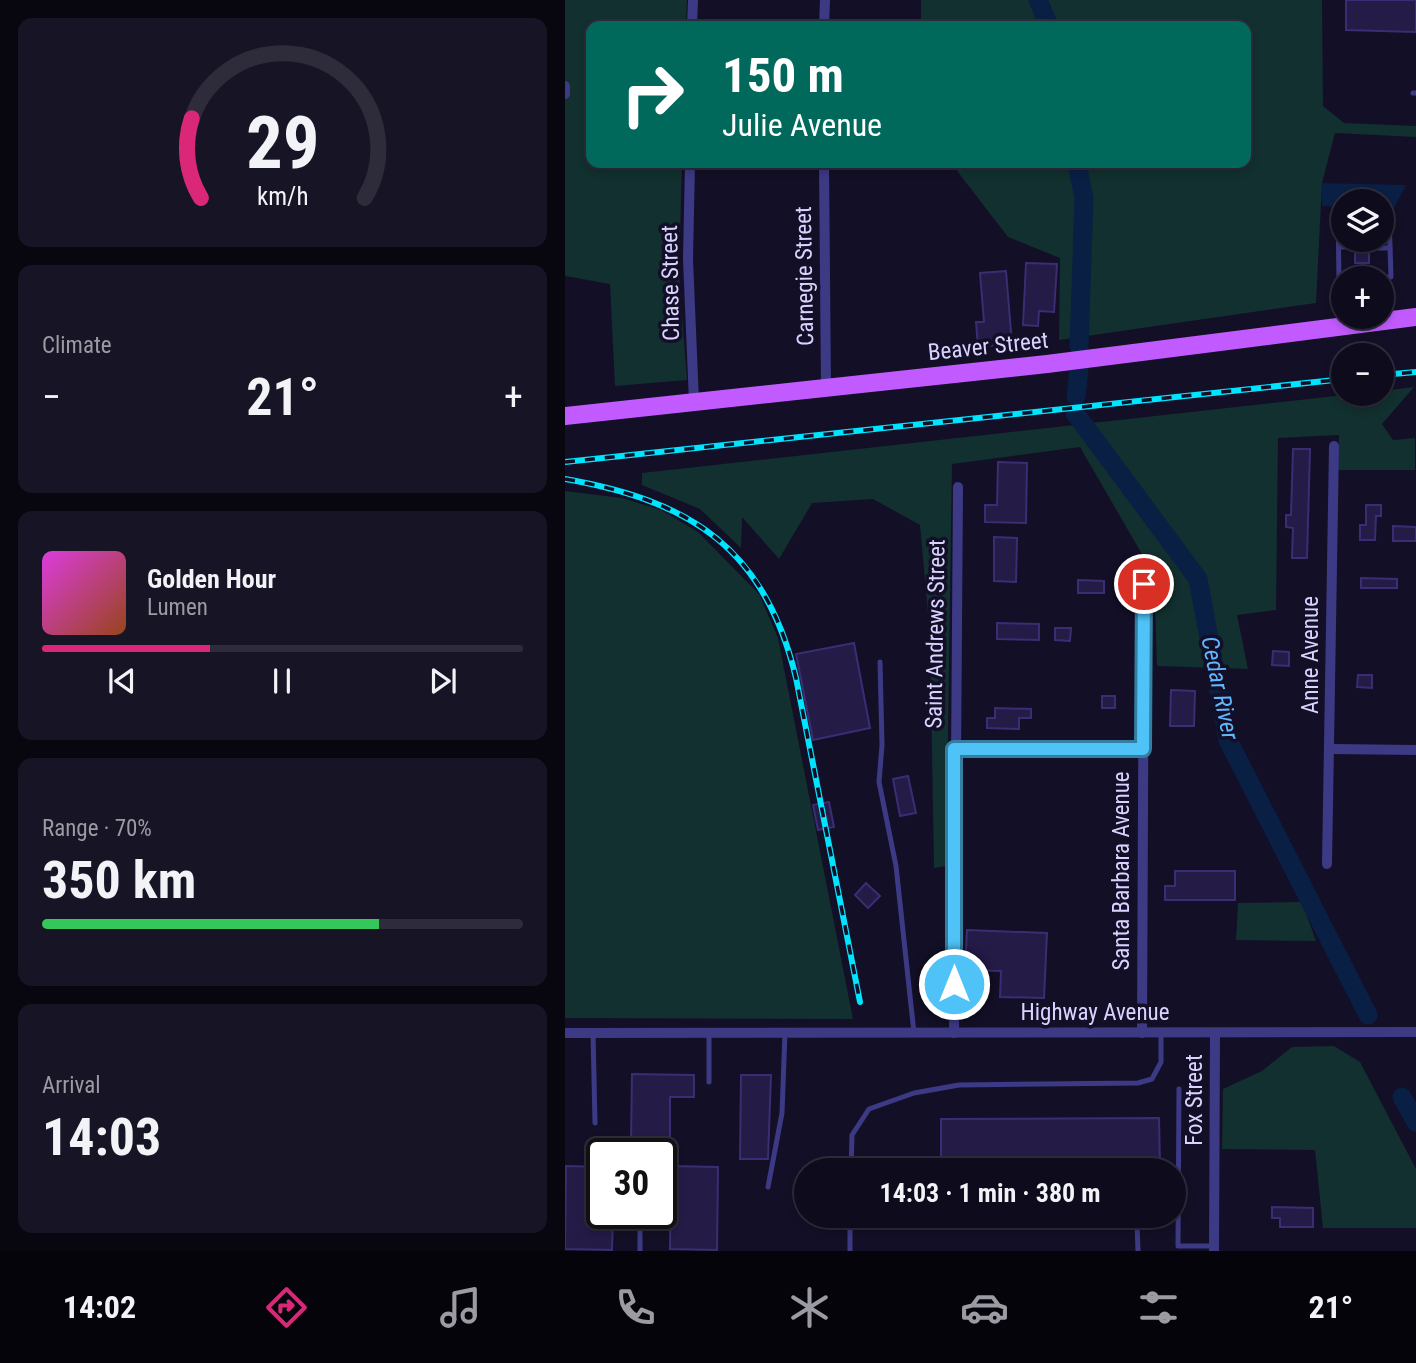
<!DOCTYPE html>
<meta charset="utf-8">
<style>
body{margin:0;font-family:"Roboto Condensed",sans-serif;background:#171425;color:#f1f3f6;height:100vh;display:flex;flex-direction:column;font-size:26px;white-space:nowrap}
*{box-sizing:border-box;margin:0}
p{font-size:23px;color:#9b9ba3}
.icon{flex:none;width:38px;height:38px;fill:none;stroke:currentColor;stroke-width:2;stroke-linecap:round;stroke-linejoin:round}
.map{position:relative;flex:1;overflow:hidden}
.side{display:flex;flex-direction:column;gap:18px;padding:18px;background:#08060f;width:565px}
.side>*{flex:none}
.hud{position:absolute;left:21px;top:21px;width:665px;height:147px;border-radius:14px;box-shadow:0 4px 10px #0003,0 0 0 2px #2e2b3b;background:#00695c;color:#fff;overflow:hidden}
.fabs{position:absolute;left:766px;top:189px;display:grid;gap:14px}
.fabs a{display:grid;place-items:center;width:63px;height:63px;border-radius:50%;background:#0e0b1c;box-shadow:0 4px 10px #0003,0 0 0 2px #2e2b3b;font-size:35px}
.speed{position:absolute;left:21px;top:1138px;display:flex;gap:14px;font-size:35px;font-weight:700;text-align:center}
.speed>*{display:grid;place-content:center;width:91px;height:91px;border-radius:50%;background:#0e0b1c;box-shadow:0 4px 10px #0003,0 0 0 2px #2e2b3b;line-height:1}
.speed .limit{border:4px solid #111;border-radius:10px;background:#fff;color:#111}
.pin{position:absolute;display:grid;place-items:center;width:60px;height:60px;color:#fff;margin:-30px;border:4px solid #fff;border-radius:50%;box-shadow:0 2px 7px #0007}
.me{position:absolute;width:77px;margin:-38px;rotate:0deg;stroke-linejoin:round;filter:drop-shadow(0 0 5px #0008)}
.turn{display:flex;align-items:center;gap:24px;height:147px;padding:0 21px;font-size:32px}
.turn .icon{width:91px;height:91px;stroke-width:2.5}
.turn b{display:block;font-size:49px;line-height:60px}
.big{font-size:52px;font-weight:700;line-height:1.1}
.side .tile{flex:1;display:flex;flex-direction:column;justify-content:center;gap:10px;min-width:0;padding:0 24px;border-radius:14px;background:#171425}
.side .dial{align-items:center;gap:0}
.dial svg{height:182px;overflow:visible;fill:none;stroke:#2e2b3b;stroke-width:7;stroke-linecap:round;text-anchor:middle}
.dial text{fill:#f1f3f6;stroke:none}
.song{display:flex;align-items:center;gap:21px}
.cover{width:84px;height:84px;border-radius:10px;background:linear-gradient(135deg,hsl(300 70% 55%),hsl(20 70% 35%))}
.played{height:7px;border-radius:4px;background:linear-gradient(90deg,#db2777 35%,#2e2b3b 35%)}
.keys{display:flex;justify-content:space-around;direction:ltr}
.heat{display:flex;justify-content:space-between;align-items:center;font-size:38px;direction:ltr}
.charge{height:10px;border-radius:5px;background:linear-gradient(90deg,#34c759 70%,#2e2b3b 0)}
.trip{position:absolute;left:229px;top:1158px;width:392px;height:70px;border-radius:35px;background:#0e0b1c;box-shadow:0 4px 10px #0003,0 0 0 2px #2e2b3b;font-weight:700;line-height:70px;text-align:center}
.tab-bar{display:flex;height:112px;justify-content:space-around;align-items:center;background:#06040b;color:#9b9ba3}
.tab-bar .icon{width:49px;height:49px}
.tab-bar .current{color:#db2777}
.tab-bar b{font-size:32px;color:#f1f3f6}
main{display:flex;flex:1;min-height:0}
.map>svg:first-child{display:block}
</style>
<main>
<section class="side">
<div class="tile dial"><svg viewBox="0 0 100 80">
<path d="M14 69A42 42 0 1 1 86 69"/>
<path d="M14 69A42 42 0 0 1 10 34" stroke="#db2777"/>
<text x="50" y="56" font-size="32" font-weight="700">29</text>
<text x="50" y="72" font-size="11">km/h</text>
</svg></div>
<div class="tile"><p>Climate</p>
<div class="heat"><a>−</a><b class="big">21°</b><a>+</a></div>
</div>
<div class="tile">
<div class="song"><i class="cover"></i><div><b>Golden Hour</b><p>Lumen</p></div></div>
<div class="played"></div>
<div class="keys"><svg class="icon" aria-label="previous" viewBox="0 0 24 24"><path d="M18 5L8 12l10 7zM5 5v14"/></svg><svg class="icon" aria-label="pause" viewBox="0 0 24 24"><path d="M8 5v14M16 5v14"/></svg><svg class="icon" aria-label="next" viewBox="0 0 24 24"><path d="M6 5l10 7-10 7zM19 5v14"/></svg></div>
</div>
<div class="tile"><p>Range · 70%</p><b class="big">350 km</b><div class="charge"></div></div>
<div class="tile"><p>Arrival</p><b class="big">14:03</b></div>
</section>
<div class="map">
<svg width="851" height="1251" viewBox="0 0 851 1251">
<rect width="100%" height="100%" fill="#130f26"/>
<g fill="#12302f">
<path d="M0,0H122L121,26H26V163H117L114,274L122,380L50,386L45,284L0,276Z"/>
<path d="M356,0H757L758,106L779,123L851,126V137L770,133L757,183L751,303L494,340L495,258L443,237L386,163H681V26H356Z"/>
<path d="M849,387L817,424L828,440L850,438V470H773L774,435L713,438L711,610L672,615L683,669L592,666L589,575L515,447L387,464L381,866L369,868L365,636L355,525L308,499L247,503L214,559L177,517L176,548L135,509L77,485V473L789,394H817V391Z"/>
<path d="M0,491L57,498L96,510L133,532L194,594L213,638L288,1019L0,1018Z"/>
<path d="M737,902L751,941L671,940L673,903Z"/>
<path d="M769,1046L795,1062L851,1169V1228H758L750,1150L657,1149L658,1089L697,1071L727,1047Z"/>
</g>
<path fill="#0a1f44" d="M757,183L841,185L829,208H817V201H779V207L757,206Z"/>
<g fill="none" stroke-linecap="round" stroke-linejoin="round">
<g stroke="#0a1f44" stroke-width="19">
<path d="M473,0L484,26"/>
<path d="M512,163L519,198L514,347"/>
<path d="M511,396L514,371"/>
<path d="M510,413L633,579L663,740L803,1015"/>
<path d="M837,1097L851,1122"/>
</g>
</g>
<g fill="#241b47" stroke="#3b2d73" stroke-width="2">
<path d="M781,0H851V32L781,30Z"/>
<path d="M791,240H805L799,247L804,253V263H790V252L795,248Z"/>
<path d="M461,263L492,264L489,312L474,311L473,326L458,325Z"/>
<path d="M441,271L447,344L413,347L411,322H419L415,273Z"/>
<path d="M728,449H745L742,558H727L728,528L721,527V515H726Z"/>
<path d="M433,462L462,463L461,523L420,522V505H432Z"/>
<path d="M801,505H816V516H811L810,540H795V525H801Z"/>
<path d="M828,526L851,527V541H828Z"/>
<path d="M429,537L452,538L451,582L429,581Z"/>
<path d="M796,578L832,579V588H796Z"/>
<path d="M513,580L539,581V593H513Z"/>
<path d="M432,623L474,624V640L432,639Z"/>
<path d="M490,628H506L505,641L490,640Z"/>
<path d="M289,643L305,728L248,740L231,654Z"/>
<path d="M708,651L724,652V666L707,665Z"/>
<path d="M793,675H807V688L792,687Z"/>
<path d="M606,690L630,691L629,726H605Z"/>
<rect x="537" y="696" width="13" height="12"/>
<path d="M430,708L466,709V718H454V729L422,728V718H430Z"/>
<path d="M343,776L351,813L335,816L328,779Z"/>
<path d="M264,802L269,827L253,830L248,805Z"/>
<path d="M610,871H670V900H600V886H610Z"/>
<path d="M301,883L315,896L303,908L290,895Z"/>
<path d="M402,930L482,933L479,998L435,997L436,971L400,970Z"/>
<path d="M67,1074L129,1075V1097H105V1143L66,1142Z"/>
<path d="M176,1075H206L203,1159H175Z"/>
<path d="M594,1118L595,1166L376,1167V1119Z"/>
<path d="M1,1166L37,1167V1213H48L47,1250L0,1249Z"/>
<path d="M106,1166L153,1167L152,1250L105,1249Z"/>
<path d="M707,1207L748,1208V1227H715V1218H707Z"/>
</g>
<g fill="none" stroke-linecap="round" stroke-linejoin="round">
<g stroke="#3d3a85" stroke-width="5">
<path d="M848,93H851"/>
<path d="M779,214H773L774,279H779"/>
<path d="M774,247H790"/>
<path d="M804,248H825"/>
<path d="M804,278L826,277L824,215H817"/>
<path d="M315,662L317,745L314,782L331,866L349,1033"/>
<path d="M28,1033L30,1123"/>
<path d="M144,1033V1082"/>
<path d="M614,1089L613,1246H649"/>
<path d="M286,1171L287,1135L304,1109L349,1093L394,1085L573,1083L587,1079L596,1062V1033"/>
<path d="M203,1187L217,1113L220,1033"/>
<path d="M75,1213V1251"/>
<path d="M285,1216V1251"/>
<path d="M566,1216L572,1223L573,1251"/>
</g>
<g stroke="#3d3a85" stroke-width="10">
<path d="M127,26L128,0"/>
<path d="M259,26L260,0"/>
<path d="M0,94V86"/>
<path d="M125,163L123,259L129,402"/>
<path d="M259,163L261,388"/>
<path d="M389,749H578"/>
<path d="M766,749L851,750"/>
<path d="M762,864L769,446"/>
<path d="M0,1033L851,1032"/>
<path d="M389,1033L393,487"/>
<path d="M577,1033L579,584"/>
<path d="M649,1251L650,1033"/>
</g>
<path stroke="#c25bff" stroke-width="18" d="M0,416L482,364L851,317"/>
<g stroke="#00e5ff" stroke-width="6">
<g id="rail">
<path d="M817,375L851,372"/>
<path d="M0,462L779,379"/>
<path d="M0,479C126,501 200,548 231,678L295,1002"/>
</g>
</g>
<use href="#rail" stroke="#130f26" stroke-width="3.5" stroke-dasharray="10" stroke-linecap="butt"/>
</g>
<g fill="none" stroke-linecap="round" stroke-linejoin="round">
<g stroke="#337fa1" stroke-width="18">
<path id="route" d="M389,984V749H578L579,584"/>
</g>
<use href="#route" stroke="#4fc3f7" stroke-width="12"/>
</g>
<g text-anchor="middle" stroke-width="7" stroke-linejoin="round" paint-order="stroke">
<g font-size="23" fill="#d9d4ff" stroke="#130f26">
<text transform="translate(239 276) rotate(-91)" y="8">Carnegie Street</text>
<text transform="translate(105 283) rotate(-91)" y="8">Chase Street</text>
<text transform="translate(423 346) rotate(-6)" y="8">Beaver Street</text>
<text transform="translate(370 634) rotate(-89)" y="8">Saint Andrews Street</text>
<text transform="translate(745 655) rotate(-90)" y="8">Anne Avenue</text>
<text transform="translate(556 871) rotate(-90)" y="8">Santa Barbara Avenue</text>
<text x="530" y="1020">Highway Avenue</text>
<text transform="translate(629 1100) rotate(-90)" y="8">Fox Street</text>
</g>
<g font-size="24" font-style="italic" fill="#62b6ff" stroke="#130f26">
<text transform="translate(655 688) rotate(78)" y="8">Cedar River</text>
</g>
</g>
</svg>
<div class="fabs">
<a><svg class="icon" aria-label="layers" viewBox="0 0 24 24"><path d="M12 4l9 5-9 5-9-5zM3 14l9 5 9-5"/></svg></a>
<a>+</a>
<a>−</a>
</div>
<div class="speed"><div class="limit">30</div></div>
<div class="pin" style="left:579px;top:584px;background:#d93025"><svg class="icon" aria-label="arrive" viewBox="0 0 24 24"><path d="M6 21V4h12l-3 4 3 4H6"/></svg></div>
<svg class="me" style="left:389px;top:984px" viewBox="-20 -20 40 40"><circle r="17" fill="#4fc3f7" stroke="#fff" stroke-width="3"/><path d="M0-11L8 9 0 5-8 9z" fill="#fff"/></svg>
<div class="trip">14:03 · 1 min · 380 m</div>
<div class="hud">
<div class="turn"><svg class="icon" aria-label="right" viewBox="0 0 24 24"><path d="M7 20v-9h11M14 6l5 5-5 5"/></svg><div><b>150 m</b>Julie Avenue</div></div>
</div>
</div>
</main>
<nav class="tab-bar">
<b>14:02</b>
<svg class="icon current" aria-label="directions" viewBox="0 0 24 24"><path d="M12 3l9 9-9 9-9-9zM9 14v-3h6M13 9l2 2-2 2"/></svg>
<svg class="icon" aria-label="music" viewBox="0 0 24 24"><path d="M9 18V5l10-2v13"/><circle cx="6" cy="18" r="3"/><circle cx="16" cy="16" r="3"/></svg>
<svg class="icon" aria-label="phone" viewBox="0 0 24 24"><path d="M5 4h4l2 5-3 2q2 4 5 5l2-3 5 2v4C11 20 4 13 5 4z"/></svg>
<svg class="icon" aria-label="climate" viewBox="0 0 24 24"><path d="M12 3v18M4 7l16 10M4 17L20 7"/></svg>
<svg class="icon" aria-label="car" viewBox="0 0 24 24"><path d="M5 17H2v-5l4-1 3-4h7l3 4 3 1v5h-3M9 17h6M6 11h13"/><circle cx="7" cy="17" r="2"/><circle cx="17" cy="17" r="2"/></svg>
<svg class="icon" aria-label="filters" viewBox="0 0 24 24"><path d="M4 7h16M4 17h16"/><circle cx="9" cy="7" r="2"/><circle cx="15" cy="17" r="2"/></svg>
<b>21°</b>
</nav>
